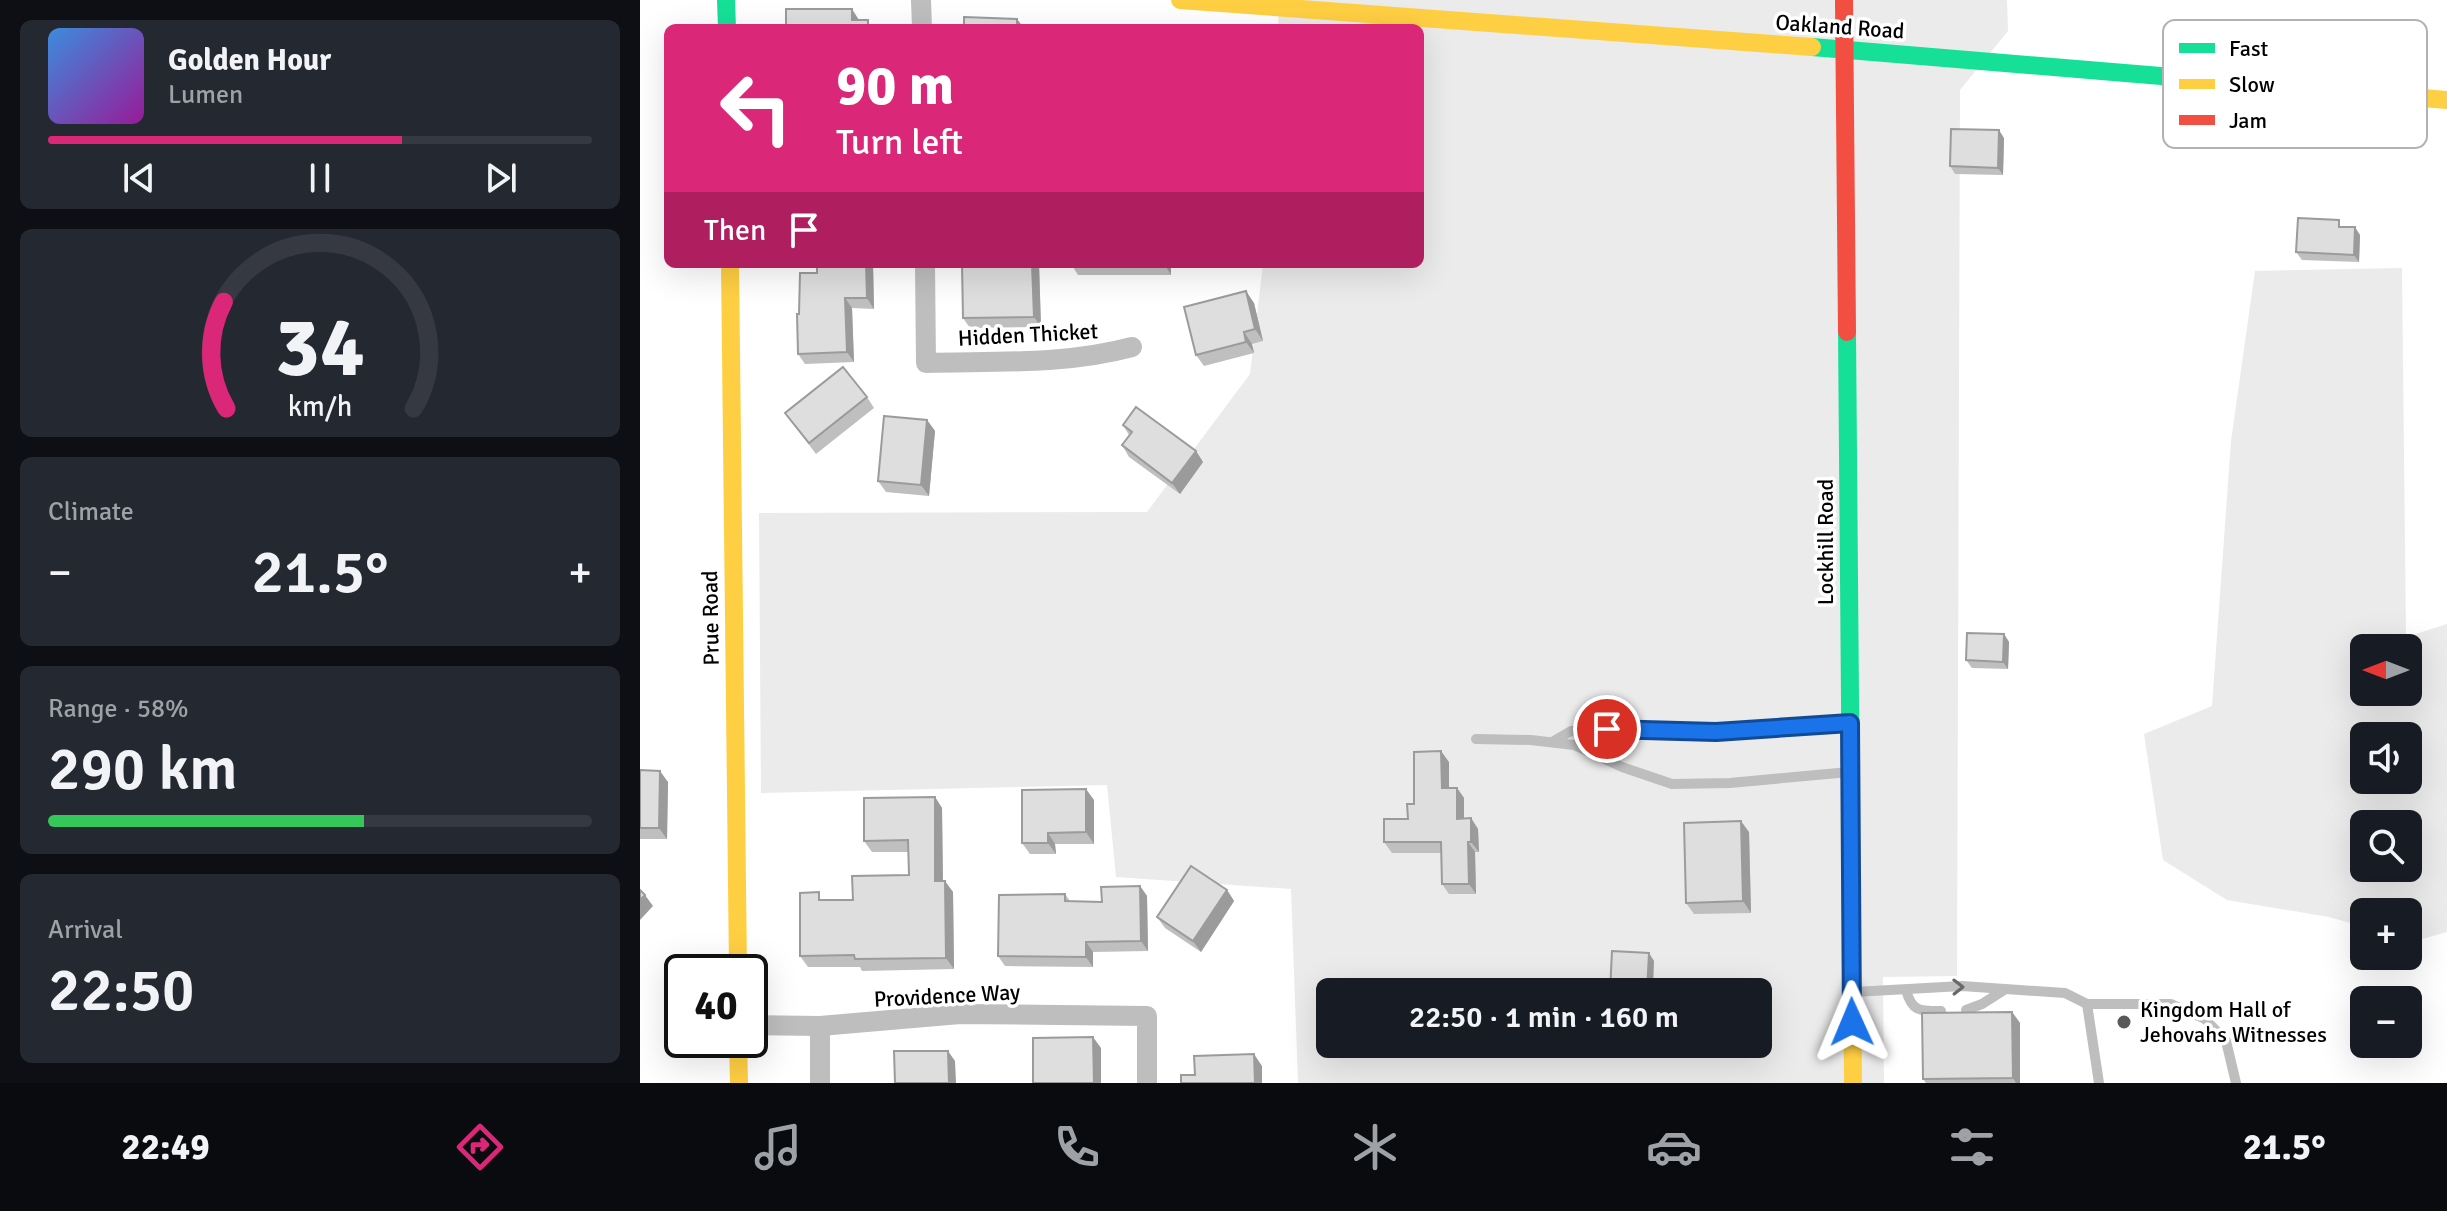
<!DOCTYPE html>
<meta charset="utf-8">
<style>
body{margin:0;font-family:Signika,sans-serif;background:#242831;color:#f1f3f6;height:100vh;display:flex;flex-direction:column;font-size:30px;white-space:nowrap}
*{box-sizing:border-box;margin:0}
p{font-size:26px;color:#9ea1a6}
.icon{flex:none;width:44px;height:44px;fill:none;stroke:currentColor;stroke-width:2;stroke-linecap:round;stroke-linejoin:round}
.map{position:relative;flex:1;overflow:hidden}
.panel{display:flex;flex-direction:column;gap:20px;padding:20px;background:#0d0f14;width:640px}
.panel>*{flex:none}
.guide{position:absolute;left:24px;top:24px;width:760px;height:244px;border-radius:12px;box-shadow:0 8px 32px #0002;background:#db2777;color:#fff;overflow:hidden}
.needle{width:52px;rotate:270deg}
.controls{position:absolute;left:1710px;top:634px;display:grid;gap:16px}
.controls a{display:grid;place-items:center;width:72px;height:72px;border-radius:12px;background:#171b24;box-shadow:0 8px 32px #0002;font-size:40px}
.speed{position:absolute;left:24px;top:954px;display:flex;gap:16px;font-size:40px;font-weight:700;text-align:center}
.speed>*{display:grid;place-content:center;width:104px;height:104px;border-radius:50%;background:#171b24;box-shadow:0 8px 32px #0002;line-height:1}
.speed .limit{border:4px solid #111;border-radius:12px;background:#fff;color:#111}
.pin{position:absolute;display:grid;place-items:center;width:68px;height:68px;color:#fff;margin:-34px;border:4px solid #fff;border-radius:50%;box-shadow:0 2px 8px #0007}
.me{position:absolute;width:88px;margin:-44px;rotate:359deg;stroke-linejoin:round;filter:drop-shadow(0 0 6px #0008)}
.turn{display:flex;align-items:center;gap:28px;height:168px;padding:0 40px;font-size:36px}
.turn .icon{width:104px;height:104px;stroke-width:2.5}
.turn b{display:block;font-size:56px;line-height:68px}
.then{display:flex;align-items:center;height:76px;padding:0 40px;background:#0003;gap:16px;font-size:30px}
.big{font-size:60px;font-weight:600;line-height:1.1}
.panel .widget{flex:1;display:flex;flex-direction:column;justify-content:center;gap:12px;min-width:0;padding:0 28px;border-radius:12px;background:#242831}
.panel .dial{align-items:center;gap:0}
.dial svg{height:208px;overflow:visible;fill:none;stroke:#363941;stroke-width:7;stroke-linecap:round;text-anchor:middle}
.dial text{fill:#f1f3f6;stroke:none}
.song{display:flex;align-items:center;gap:24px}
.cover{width:96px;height:96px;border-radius:12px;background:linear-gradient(135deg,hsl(210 70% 55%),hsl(300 70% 35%))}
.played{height:8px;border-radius:4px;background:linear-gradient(90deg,#db2777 65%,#363941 65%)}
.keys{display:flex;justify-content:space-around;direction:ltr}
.heat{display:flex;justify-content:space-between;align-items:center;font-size:44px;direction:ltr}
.charge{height:12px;border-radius:6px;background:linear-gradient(90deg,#34c759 58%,#363941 0)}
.trip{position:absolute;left:676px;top:978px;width:456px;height:80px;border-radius:12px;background:#171b24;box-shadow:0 8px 32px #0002;font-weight:600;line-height:80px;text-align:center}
.dock{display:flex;height:128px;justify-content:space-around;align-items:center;background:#090b0e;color:#9ea1a6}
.dock .icon{width:56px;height:56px}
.dock .active{color:#db2777}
.dock b{font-size:36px;color:#f1f3f6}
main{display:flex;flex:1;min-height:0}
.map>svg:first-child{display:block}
</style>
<main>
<section class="panel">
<div class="widget">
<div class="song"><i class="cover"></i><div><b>Golden Hour</b><p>Lumen</p></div></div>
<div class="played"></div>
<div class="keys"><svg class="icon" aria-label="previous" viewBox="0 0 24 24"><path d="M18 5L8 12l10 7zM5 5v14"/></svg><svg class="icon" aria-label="pause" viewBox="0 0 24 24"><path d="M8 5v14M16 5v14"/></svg><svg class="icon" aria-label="next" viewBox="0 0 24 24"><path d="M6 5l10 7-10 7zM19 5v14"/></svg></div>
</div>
<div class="widget dial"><svg viewBox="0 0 100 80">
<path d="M14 69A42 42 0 1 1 86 69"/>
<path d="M14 69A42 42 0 0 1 13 28" stroke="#db2777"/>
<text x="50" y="56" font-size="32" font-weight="700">34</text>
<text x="50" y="72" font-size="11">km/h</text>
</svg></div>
<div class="widget"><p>Climate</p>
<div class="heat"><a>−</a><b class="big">21.5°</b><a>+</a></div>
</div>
<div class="widget"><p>Range · 58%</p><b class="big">290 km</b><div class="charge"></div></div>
<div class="widget"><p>Arrival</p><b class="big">22:50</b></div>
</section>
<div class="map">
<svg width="1807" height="1083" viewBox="0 0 1807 1083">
<rect width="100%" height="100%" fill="#fff"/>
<g fill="#ebebeb" fill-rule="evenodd">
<path d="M639,0H1367L1368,31L1320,90L1317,976L1243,977L1244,1083H658L651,889L476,877L467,785L121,793L119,513L507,512L610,374L623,264H780V28H638ZM1014,961L1013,992H1118V1044H690V992H975Z"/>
<path d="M1762,268L1766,637L1807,624V932L1775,941L1768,939V912H1724V927L1689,917L1587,900L1523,860L1504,734L1572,706L1591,441L1615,271ZM1724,648H1768V692H1724ZM1724,736H1768V780H1724ZM1724,824H1768V868H1724Z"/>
</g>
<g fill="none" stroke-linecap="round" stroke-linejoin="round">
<g stroke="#bebebe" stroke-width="10">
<path d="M836,739L891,740L934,745L982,767L1032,784L1090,783L1209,772"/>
<path d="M912,742L931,731L1076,732L1208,723"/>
<path d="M1266,990C1272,1012 1280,1011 1301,1011"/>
<path d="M1214,992L1322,986L1425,993L1447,1004H1531L1565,1019L1586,1041L1596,1083"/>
<path d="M1447,1004L1459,1083"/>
<path d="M1326,1010L1342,1004L1364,990"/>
</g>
<g stroke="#bebebe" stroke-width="20">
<path d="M281,0L282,28"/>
<path d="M285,264L286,363C355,361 425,365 492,347"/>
<path d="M110,1025L180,1026L320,1014L507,1016V1083"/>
<path d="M180,1026V1083"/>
</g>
<g stroke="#16e098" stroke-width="18">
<path d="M86,0L87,28"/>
<path d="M1172,47L1641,86"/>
<path d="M1207,332L1211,823"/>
</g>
<g stroke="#ffcf43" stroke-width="18">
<path d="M540,0L1172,47"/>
<path d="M1641,86L1807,100"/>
<path d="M90,264L98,972"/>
<path d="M1211,823L1213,1083"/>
<path d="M98,1040L99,1083"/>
</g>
<path stroke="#f24e42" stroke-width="18" d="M1204,0L1207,332"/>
</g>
<g fill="#bfbfbf">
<path d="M1364,138L1363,175L1315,174L1310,166Z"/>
<path d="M1704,227L1720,235L1719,262L1662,260L1656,252Z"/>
<path d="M233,264L234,309L212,308L214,362L165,364L158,354L159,314L177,273Z"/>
<path d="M399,264L401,327L330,328L323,318Z"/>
<path d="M431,264H531V275H438Z"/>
<path d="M614,303L623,341L612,344L614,353L564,366L556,355Z"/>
<path d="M227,397L234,408L176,454L145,413Z"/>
<path d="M287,420L295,431L289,496L246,492L238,481Z"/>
<path d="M483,425L556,451L563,462L540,494L489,457L482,445L489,435Z"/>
<path d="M1364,634L1369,642L1368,669L1332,668L1326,660Z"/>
<path d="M809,762V788H817L824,798V818H831L838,829L839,852H835L836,894H809L802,884L801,853H752L744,842L768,819L774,804Z"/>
<path d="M0,770L28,782L27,839H0Z"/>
<path d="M295,797L302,808L303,881L313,892L314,969L222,971L220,967H168L160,956L184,900H213L269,875L268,852H232L224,841Z"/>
<path d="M454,800V844H415L416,854H390L382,843Z"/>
<path d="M1109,832L1111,913L1054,914L1046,903Z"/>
<path d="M500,886L507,896L508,951L453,952V967L365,966L358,956L425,894L430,901L462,902Z"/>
<path d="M587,890L594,901L561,952L525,928L517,917Z"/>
<path d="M1372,1012L1380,1023V1083H1286L1283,1079Z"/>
</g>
<g fill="#9b9b9b">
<path d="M212,9L219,20H212Z"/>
<path d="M377,19L384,28H377Z"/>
<path d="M1359,130L1364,138L1363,175L1358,168Z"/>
<path d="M1715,227L1720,235L1719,262L1714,255Z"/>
<path d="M226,264H233L234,309L227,298Z"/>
<path d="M392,264H399L401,327L394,317Z"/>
<path d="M524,264H531V275L525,265Z"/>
<path d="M606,291L614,303L623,341L615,329Z"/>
<path d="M205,298L212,308L214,362L207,352Z"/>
<path d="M604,332L612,344L614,353L606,342Z"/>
<path d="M287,420L295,431L289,496L281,485Z"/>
<path d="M556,451L563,462L540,494L532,483Z"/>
<path d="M1364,634L1369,642L1368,669L1363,662Z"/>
<path d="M801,751L809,762V798L802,788Z"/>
<path d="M20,771L28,782L27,839L19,828Z"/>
<path d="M817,788L824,798V829L817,819Z"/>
<path d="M446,789L454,800V844L446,832Z"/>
<path d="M295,797L302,808L303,892L295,881Z"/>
<path d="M831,818L838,829L839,852L831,842Z"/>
<path d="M1101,821L1109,832L1111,913L1103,901Z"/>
<path d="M408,833L415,844L416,854L408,843Z"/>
<path d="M828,842L835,852L836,894L829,884Z"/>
<path d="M305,881L313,892L314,969L306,958Z"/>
<path d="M500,886L507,896L508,951L501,941Z"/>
<path d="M587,890L594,901L561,952L553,941Z"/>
<path d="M5,895L13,906L0,920V900Z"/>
<path d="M446,942L453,952V967L446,957Z"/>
<path d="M1009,953L1014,961L1013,992H1007Z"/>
<path d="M1372,1012L1380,1023V1083H1376L1373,1078Z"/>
<path d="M453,1037L461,1048V1083H454Z"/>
<path d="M308,1051L315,1061L316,1083H309Z"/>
<path d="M614,1054L622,1066V1083H615Z"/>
</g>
<g fill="#dedede" stroke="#9b9b9b" stroke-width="2">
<path d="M146,9H212V20H228V28H146Z"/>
<path d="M324,17L377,19V28H324Z"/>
<path d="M1311,129L1359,130L1358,168L1310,166Z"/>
<path d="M1658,218L1699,220V227H1715L1714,255L1656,252Z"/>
<path d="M177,264H226L227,298H205L207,352L158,354L157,314H159L160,273H177Z"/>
<path d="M322,264H392L394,317L323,318Z"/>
<path d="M431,264H524L525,265L431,266Z"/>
<path d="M606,291L615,329L604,332L606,342L556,355L544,307Z"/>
<path d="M203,367L227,397L169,443L145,413Z"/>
<path d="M496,407L556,451L532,483L482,445L492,432L483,425Z"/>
<path d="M244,416L287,420L281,485L238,481Z"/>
<path d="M1327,633L1364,634L1363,662L1326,660Z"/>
<path d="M801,751L802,788H817V819L831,818V842H828L829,884H802L801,842H744V819H768L767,804H774V752Z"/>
<path d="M0,770L20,771L19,828H0Z"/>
<path d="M446,789V832L408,833V843H382V790Z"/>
<path d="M295,797V881H305L306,958L215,959L214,955L160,956V893L179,892V900H213L212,876L269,875L268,840L224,841V798Z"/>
<path d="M1101,821L1103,901L1046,903L1044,823Z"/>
<path d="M551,866L587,890L553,941L517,917Z"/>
<path d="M500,886L501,941L446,942V957L358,956L359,895L425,894V901L462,902L461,887Z"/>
<path d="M0,890L5,895L0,900Z"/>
<path d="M972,951L1009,953L1007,992H970Z"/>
<path d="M1372,1012L1373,1078L1283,1079L1282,1013Z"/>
<path d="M453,1037L454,1083H393V1038Z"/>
<path d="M254,1051H308L309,1083H255Z"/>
<path d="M614,1054L615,1083H541V1075H555L554,1056Z"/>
</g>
<defs><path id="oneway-chevron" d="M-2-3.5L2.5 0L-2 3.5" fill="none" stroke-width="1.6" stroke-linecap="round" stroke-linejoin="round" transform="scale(2)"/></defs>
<use stroke="#686868" href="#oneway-chevron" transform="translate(1318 987) rotate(-1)"/>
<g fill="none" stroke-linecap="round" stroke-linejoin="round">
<g stroke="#114b97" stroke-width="20">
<path id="route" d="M967,729L1076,732L1210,723L1212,1022"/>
</g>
<use href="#route" stroke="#1a73e8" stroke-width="14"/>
</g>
<circle fill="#595959" stroke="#fff" stroke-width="3" cx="1484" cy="1022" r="8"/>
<g text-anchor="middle" stroke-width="7" stroke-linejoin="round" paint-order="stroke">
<g font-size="22" fill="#000" stroke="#fff">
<text transform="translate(1200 26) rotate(4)" y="8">Oakland Road</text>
<text transform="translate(388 334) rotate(-3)" y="8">Hidden Thicket</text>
<text transform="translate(1185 542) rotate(-90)" y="8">Lockhill Road</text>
<text transform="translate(70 618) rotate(-91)" y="8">Prue Road</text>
<text transform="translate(307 995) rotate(-3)" y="8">Providence Way</text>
</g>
<g font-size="22" fill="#000" stroke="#fff" text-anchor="start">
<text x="1500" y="1017">Kingdom Hall of<tspan x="1500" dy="25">Jehovahs Witnesses</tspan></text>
</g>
</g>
<rect x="1523" y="20" width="264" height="128" rx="12" fill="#fff" stroke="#b2b2b2" stroke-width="2"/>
<rect x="1539" y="43" width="36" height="10" fill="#16e098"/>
<rect x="1539" y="79" width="36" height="10" fill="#ffcf43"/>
<rect x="1539" y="115" width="36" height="10" fill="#f24e42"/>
<g font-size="22" fill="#000">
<text x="1589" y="56">Fast</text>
<text x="1589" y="92">Slow</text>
<text x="1589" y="128">Jam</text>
</g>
</svg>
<div class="controls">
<a><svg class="needle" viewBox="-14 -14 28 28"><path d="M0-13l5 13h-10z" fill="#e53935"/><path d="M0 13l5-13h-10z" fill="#9ea1a6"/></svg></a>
<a><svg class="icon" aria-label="sound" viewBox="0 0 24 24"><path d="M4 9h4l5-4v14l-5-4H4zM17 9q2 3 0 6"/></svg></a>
<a><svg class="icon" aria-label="search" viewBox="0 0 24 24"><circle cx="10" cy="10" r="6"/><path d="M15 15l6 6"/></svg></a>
<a>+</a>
<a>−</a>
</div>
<div class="speed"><div class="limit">40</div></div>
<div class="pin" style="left:967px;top:729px;background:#d93025"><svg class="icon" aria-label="arrive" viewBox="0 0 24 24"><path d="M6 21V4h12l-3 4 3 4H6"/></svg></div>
<svg class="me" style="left:1212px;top:1022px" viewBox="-20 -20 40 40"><path d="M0-17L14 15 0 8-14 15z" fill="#1a73e8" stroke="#fff" stroke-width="4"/></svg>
<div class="trip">22:50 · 1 min · 160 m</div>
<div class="guide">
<div class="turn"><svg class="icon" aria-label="left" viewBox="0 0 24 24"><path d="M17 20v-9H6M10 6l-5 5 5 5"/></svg><div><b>90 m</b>Turn left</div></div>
<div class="then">Then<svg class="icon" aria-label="arrive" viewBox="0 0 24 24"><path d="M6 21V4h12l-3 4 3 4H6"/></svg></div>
</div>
</div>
</main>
<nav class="dock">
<b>22:49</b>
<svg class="icon active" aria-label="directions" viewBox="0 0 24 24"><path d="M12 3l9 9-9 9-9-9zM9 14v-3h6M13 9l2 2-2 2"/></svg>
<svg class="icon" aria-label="music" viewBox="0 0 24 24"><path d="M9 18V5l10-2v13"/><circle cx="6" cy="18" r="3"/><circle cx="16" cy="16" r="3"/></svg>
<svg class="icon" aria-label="phone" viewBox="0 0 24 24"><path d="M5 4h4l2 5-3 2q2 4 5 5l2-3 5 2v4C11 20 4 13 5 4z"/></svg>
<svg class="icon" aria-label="climate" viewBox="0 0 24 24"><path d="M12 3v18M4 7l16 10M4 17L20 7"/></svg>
<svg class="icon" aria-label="car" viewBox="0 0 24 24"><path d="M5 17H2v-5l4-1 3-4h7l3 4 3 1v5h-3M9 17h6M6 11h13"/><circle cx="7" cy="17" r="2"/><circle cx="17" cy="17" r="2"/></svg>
<svg class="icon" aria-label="filters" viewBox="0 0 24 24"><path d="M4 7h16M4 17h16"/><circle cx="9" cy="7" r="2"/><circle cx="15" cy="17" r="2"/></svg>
<b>21.5°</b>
</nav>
